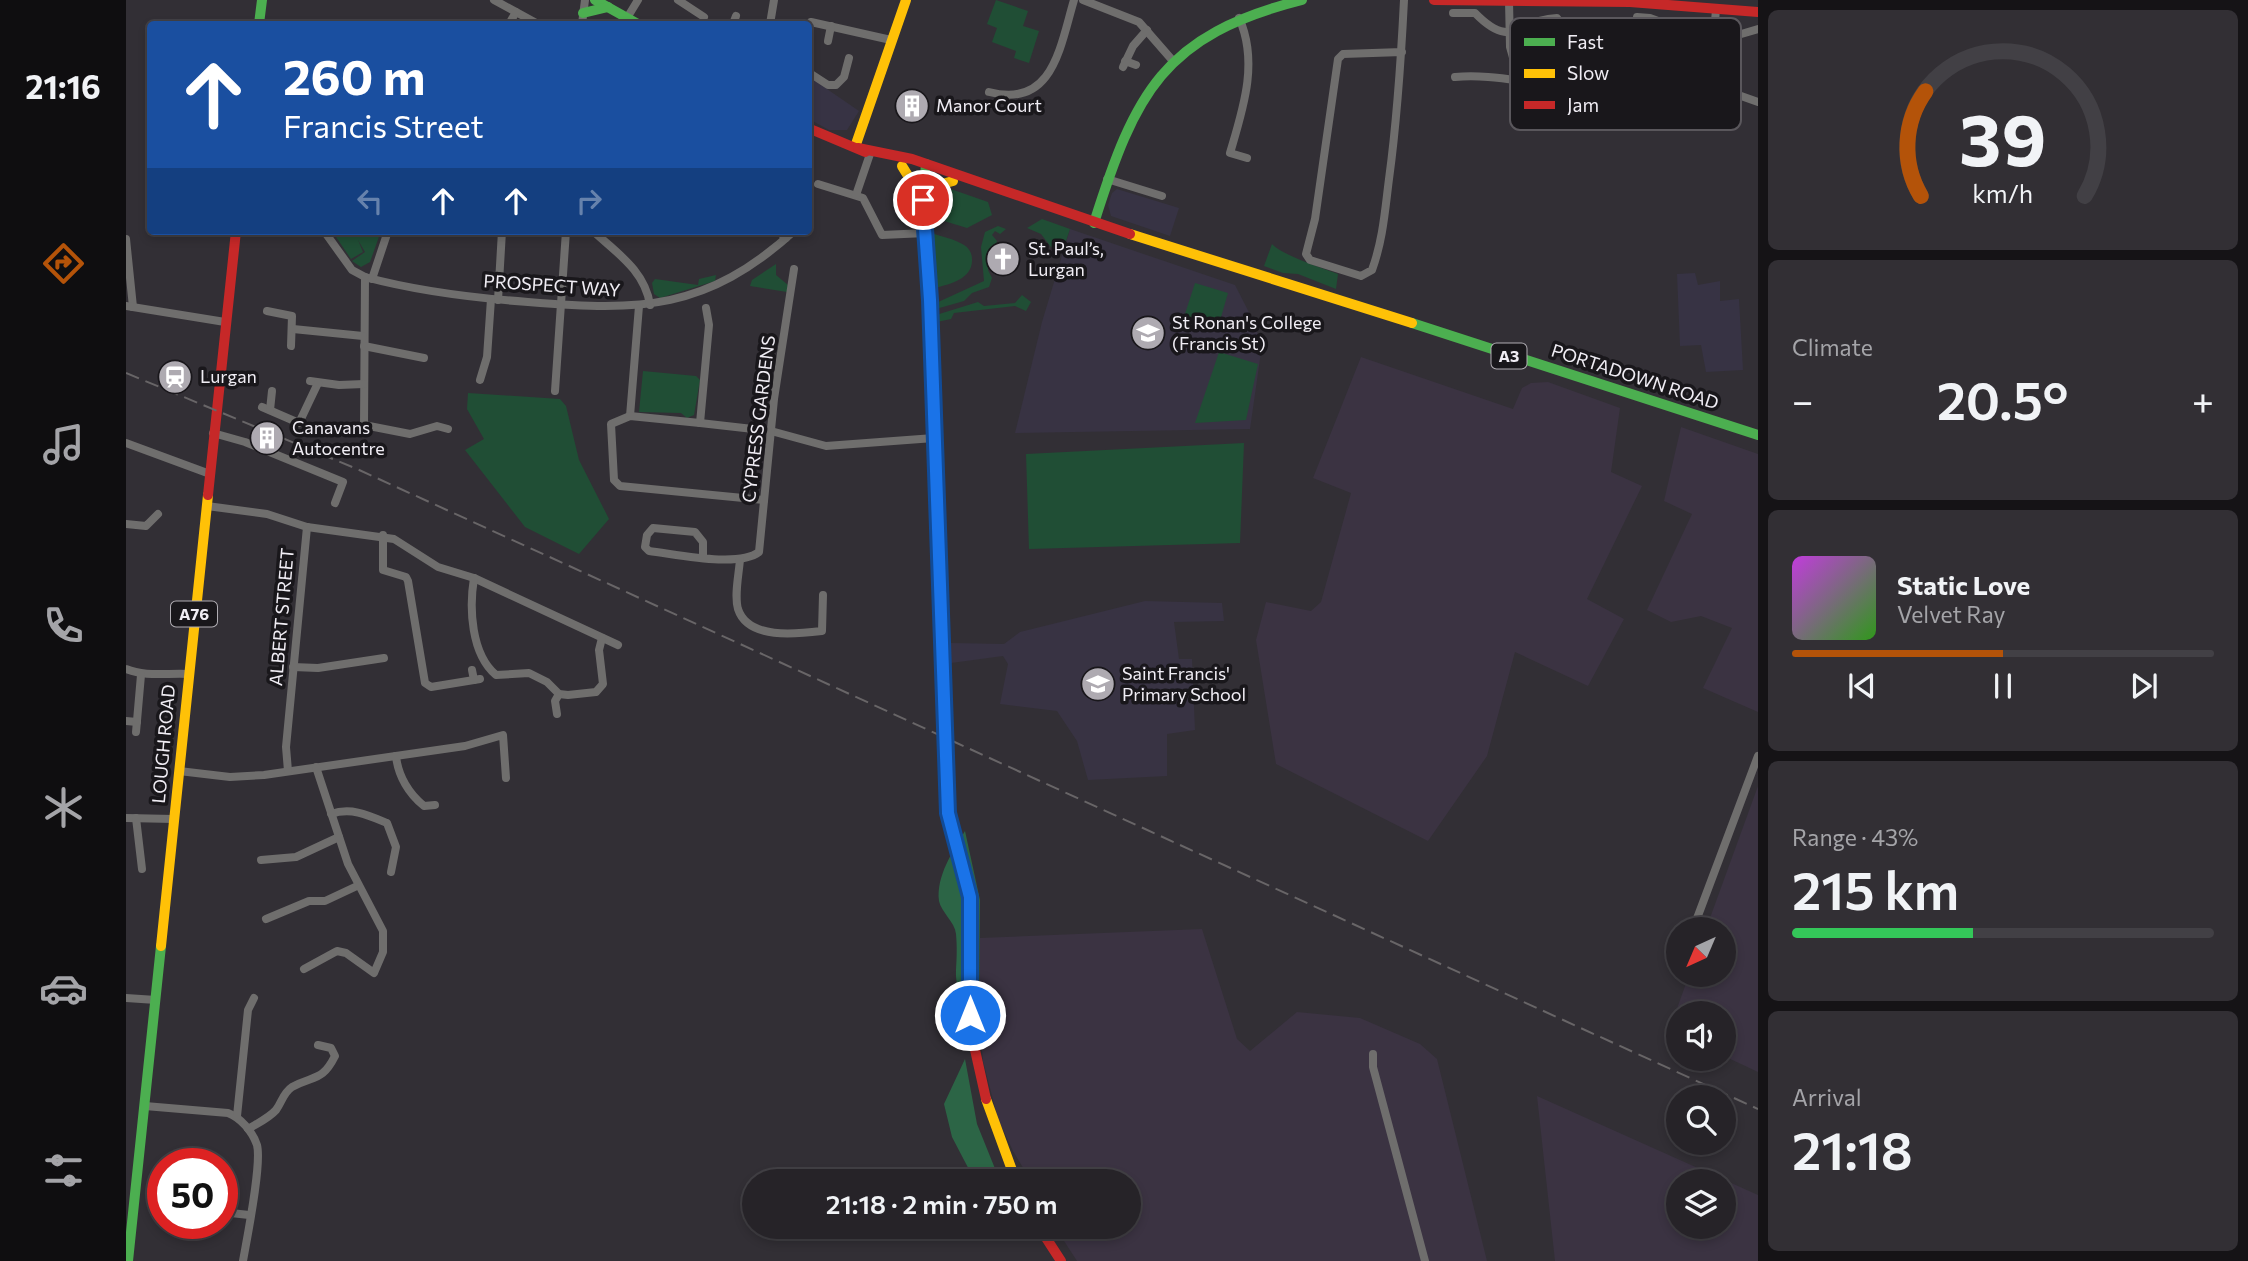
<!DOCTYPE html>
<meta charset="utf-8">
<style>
body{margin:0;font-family:Commissioner,sans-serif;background:#322f34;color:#f1f3f6;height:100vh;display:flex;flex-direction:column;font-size:26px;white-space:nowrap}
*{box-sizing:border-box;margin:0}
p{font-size:23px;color:#a4a4a8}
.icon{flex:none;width:38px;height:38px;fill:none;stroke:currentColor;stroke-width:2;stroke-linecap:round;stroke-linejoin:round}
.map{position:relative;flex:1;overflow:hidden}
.drawer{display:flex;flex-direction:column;gap:10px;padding:10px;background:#151316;width:490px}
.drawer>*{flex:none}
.guide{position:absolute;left:21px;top:21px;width:665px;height:214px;border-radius:7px;box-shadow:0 4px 10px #0003,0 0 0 2px #424045;background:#1a4fa0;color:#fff;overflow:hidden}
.needle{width:46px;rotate:224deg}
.controls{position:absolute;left:1540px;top:917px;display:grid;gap:14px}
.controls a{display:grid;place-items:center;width:70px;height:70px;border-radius:50%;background:#262328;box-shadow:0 4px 10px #0003,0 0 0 2px #424045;font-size:35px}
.speed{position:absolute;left:21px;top:1148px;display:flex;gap:14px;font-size:35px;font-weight:700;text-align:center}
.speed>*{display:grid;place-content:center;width:91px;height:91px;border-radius:50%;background:#262328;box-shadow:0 4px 10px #0003,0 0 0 2px #424045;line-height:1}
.speed .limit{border:10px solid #d22;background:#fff;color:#111}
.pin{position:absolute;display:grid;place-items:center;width:60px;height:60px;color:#fff;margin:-30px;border:4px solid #fff;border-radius:50%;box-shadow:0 2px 7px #0007}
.me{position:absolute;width:77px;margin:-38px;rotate:0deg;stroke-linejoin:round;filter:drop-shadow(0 0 5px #0008)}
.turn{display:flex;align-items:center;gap:24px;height:147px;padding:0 21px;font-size:32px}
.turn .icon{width:91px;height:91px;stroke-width:2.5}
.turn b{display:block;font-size:49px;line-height:60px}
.lanes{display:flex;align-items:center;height:66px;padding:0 21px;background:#0003;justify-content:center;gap:35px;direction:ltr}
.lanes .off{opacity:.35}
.big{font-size:52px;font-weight:600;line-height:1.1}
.drawer .card{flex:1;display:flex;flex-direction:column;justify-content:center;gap:10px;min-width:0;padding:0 24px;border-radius:10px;background:#322f34}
.drawer .dial{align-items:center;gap:0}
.dial svg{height:182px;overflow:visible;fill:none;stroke:#424045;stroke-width:7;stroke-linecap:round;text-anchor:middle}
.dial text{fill:#f1f3f6;stroke:none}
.song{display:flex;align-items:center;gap:21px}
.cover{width:84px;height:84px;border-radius:10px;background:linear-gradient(135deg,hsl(290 70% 55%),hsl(110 70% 35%))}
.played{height:7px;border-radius:4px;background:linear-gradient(90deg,#b45309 50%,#424045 50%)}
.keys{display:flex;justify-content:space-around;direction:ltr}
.heat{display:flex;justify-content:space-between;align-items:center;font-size:38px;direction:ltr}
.charge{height:10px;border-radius:5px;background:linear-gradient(90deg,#34c759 43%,#424045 0)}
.trip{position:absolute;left:616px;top:1169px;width:399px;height:70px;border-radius:35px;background:#262328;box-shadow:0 4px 10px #0003,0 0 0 2px #424045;font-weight:600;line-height:70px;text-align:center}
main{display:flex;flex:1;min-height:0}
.dock{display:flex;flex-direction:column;width:126px;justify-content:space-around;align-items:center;background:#0f0e10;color:#a4a4a8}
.dock .icon{width:49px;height:49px}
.dock .selected{color:#b45309}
.dock b{font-size:32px;color:#f1f3f6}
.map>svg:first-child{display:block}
</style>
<main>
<nav class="dock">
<b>21:16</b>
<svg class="icon selected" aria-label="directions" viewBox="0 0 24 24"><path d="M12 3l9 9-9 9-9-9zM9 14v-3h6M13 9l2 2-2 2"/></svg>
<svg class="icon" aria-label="music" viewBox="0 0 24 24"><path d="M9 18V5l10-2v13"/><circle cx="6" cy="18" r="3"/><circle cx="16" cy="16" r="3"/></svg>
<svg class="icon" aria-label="phone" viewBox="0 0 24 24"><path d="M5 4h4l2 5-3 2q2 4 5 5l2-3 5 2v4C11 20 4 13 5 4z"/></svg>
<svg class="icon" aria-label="climate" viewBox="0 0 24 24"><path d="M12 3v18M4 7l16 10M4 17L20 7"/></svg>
<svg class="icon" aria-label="car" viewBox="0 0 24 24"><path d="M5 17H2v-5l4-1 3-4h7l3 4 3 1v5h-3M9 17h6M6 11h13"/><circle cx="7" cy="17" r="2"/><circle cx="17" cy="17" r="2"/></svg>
<svg class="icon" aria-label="filters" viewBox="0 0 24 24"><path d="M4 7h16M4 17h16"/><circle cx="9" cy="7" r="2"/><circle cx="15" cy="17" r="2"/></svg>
</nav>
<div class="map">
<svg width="1632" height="1261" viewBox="0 0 1632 1261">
<rect width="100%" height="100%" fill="#322f35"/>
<g fill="#373344">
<path d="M682,76L733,111L721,130H703L683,119Z"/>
<path d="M991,189L1053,208L1044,236L985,216L982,205L986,193Z"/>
<path d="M1569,273L1572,285L1594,281V301L1613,299L1617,370L1580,372L1575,345L1554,346L1551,274Z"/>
</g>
<g fill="#3b3342" fill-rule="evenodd">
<path d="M1235,357L1387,409L1396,388L1405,383L1422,382L1494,408L1485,472L1516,486L1461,599L1498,619L1462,686L1389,652L1361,756L1302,841L1150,764L1130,640L1140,602L1185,611L1195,602L1225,493L1187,478Z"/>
<path d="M1555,427L1632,454V712L1577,688L1606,628L1575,616L1545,622L1521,610L1566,514L1538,501Z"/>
<path d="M1632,786V1072L1598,1056V1013H1552V1036L1543,1031L1563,975H1598V929H1580Z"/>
<path d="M1076,929L1111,1039L1124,1051L1171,1012L1234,1018L1294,1044L1311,1059L1361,1261H951L929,1227H1003V1181H905L887,1151L872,1119L857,1061L853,1018L854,938Z"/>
<path d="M1411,1096L1632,1195V1261H1429ZM1598,1181V1227H1552V1181Z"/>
</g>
<g fill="#383343">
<path d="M944,229L1109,285L1130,326L1135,352L1124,429L889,433L916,322Z"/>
<path d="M1019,601L1096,603L1098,621L1048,622L1053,659H1066L1069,730L1041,734V776L962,780L951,741L931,711L874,704L882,664L877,656L825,663L824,643L878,644L894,632Z"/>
</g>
<g fill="#204e35">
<path d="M870,0L902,11L897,26L913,31L903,63L888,58L890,51L866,42L871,28L861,24Z"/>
<path d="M819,187L862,202L866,215L841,228L805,217L809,196Z"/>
<path d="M916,219L944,229L937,250L925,247L915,234L901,228Z"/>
<path d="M872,226L880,229L874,234L869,231L866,235L871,241L862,270L866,278L863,287L846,293L838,301L810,309V303L858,281L855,247L859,232Z"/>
<path d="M206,231H255L244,262L235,267L226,261L239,252L232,240L237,252L225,259Z"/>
<path d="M806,233C816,237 829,239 838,245C843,248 846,253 846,259C847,279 824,284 809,288Z"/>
<path d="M1146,244C1156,255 1196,268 1212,274L1210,289L1172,274L1157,273L1138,266Z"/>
<path d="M650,264V275L662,285L661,292L624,286L626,280Z"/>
<path d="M590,275L589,281L534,298L528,294L526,283L529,279L572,285L573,279Z"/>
<path d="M1069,283L1102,293L1091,331L1057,320Z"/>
<path d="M896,295L905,302L900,311L889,306L828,313L825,319L811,322L810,315L852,302L858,306L889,303Z"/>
<path d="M1093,352L1132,364L1120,420L1069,423Z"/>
<path d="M517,371L570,376L574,380L568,415L561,418L555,413L513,412Z"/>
<path d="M342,393L434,399L440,406L453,460L483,519L453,554L399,527L339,450L358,439L341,409Z"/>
<path d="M1118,443L1114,543L903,549L900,454Z"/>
</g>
<g fill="#2c6546">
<path d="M839,831L854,900L853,1018C819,976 834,981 830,934C829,922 815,912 813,901C810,876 827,851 839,831Z"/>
<path d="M839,1059L851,1124L874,1181H849L826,1137L818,1104Z"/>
</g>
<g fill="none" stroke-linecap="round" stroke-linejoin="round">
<g stroke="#6f6e6d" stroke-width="8">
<path d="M368,0L412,24"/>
<path d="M552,0L578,17"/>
<path d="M957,0L1013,22L1047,61"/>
<path d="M1383,1L1384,47L1393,79"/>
<path d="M1590,9L1584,85L1632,102"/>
<path d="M1327,13H1349C1387,52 1393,19 1431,18L1435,25"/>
<path d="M501,18L512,0"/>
<path d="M1113,18C1133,62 1117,109 1104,153L1121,158"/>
<path d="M685,22L765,40"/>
<path d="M383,24L390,12"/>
<path d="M456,24L459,0"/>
<path d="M607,24L610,16"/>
<path d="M644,24L648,0"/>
<path d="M702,41L705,26"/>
<path d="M1276,52L1217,54L1212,59L1189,219L1180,254L1184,260L1235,276L1246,270C1257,240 1259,210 1263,179C1271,120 1275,60 1278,0"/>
<path d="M1505,52L1511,17L1524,18L1562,32L1587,35L1605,37L1632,29"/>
<path d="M1496,56L1505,52L1513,57"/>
<path d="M999,61L1010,65"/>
<path d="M997,67L1007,46L1021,30"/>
<path d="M682,72L702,85H710L718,77L723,58"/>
<path d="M1329,77C1371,73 1412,87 1454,85"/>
<path d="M863,92C927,109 934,47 948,0"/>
<path d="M981,179L1036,196"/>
<path d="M692,184L737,198L756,235L800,233"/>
<path d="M730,195L744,154"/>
<path d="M198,231L226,270L239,277C291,291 348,298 402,302C515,311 580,311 668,231"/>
<path d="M467,231C491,253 519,271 524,305"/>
<path d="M652,231L660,238"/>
<path d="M0,239L7,307"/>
<path d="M239,277L238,425L284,434L311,426L322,429"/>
<path d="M246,279L262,231"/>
<path d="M372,300L376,231"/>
<path d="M0,306L99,322"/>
<path d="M141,311L166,316L165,346"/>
<path d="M167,329L237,336"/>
<path d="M238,346L298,358"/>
<path d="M354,380L361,357L365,299"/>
<path d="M184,381L213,385L238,384"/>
<path d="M429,391L440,231"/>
<path d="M136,407L173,423L192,383"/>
<path d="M144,410L146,391"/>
<path d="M504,416L513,306"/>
<path d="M574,423L583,325L580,308"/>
<path d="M87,433L119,442L217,482L209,503"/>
<path d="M0,443L84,474"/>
<path d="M638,500L494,486L488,480L485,424L504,416L574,423L645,431L700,446L808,438"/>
<path d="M81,506L141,514L181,527L268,539L312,567L348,578L492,645"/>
<path d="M0,524L20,526L32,514"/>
<path d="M257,535V570L280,577L282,581L299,683L305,687L354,679"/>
<path d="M577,557V542L569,532L527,528L521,535L519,547L523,551C550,554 612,568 633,552L648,399L668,269"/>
<path d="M614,559C613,574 608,595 612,609C622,640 671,634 696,631L697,595"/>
<path d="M348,578C343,608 345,654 370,675L403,673L421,682L433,694L442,695L470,692L477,684L473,650L476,638"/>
<path d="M167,667L192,668L258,658"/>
<path d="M0,669C19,677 40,673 62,674"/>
<path d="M346,670L348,680"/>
<path d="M431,714L429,701L433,694"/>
<path d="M0,721L11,722"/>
<path d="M10,732L15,675"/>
<path d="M270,756C272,776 283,794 298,806L309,805"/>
<path d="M53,771L104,777L138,775L339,746L377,735L380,778"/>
<path d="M162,771L160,747L181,527"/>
<path d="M205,814C225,807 242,815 261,823L270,847L265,872"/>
<path d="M0,818L48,819"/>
<path d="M10,818L16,869"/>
<path d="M135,860L170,857L213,837"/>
<path d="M140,919L183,901H199L231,886"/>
<path d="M1567,929L1632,756"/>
<path d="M178,969L211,951L220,953L248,973L257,952V931L222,864L190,767"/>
<path d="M0,998L30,1000"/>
<path d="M1247,1054V1067L1299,1261"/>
<path d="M19,1106L102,1113C115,1118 126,1131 131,1145C136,1164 121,1238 117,1261"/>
<path d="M111,1116L122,1010L128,998"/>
<path d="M122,1129C132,1123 143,1118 150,1110C156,1102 157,1093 166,1087C188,1075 196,1082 209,1056L205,1048L192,1045"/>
<path d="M96,1212L123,1215"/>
</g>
<g stroke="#4caf50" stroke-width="10">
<path d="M469,0L512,24"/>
<path d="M457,13L482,7"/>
<path d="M133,24L136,0"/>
<path d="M800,164L797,200L804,300L819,719"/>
<path d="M968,223C1009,93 1037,35 1176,0"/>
<path d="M1286,323L1632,435"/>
<path d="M2,1261L35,946"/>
</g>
<g stroke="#ffc107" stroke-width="10">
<path d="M729,147L780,0"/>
<path d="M776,166L797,200L809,186L827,181"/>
<path d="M1004,234L1286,323"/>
<path d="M35,946L82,495"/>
<path d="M860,1099L890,1181"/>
</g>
<g stroke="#c62828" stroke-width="10">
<path d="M1308,0L1504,2L1632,12"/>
<path d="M682,128L739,152"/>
<path d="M732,148L786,159L1004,234"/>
<path d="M82,495L110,231"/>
<path d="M819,719L822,813L844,897L845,1032L860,1099"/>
<path d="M913,1227L935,1261"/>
</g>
<path stroke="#686567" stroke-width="2" stroke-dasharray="14 7" stroke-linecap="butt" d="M0,373L231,469L1632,1109"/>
</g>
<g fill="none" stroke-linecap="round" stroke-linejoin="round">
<g stroke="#114b97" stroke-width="18">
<path id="route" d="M797,200L804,300L822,813L844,897V1015"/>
</g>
<use href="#route" stroke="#1a73e8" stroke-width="12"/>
</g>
<defs>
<g id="building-disc" transform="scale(1.75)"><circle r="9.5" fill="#aeaab1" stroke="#19171b"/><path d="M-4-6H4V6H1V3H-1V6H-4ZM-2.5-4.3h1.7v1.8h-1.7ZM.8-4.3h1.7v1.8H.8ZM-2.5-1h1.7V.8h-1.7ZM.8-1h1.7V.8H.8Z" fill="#fff"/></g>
<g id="church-disc" transform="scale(1.75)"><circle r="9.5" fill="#aeaab1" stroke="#19171b"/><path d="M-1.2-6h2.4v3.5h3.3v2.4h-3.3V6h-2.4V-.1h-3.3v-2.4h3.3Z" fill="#fff"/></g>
<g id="school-disc" transform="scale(1.75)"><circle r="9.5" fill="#aeaab1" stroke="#19171b"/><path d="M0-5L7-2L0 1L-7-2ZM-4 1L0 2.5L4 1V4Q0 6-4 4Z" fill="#fff"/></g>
<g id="station-disc" transform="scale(1.75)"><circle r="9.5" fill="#aeaab1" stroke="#19171b"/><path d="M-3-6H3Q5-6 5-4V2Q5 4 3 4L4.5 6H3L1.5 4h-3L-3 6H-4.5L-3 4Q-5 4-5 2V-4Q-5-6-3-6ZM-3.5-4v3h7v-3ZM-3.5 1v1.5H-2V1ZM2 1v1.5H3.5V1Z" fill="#fff"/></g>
</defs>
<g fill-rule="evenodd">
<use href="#building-disc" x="786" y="106"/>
<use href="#church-disc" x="877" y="259"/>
<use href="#school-disc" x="1022" y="333"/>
<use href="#station-disc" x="49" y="377"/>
<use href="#building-disc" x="141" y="438"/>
<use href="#school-disc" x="972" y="684"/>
</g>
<g text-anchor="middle" stroke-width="7" stroke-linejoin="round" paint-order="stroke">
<g fill="#19171b" stroke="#b0adb3" stroke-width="2">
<rect x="1365.5" y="343.5" width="35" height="25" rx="5"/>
<rect x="45" y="601.5" width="46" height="25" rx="5"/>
</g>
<g font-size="16" font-weight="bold" fill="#f0edf4">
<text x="1383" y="362">A3</text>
<text x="68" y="620">A76</text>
</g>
<g font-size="18" fill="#f0edf4" stroke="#19171b" text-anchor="start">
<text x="810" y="112">Manor Court</text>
<text x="902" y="255">St. Paul’s,<tspan x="902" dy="21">Lurgan</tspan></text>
<text x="1046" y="329">St Ronan's College<tspan x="1046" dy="21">(Francis St)</tspan></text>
<text x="74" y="383">Lurgan</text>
<text x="166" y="434">Canavans<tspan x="166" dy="21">Autocentre</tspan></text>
<text x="996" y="680">Saint Francis'<tspan x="996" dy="21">Primary School</tspan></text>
</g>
<g font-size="18" fill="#f0edf4" stroke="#19171b">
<text transform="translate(426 286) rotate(4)" y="6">PROSPECT WAY</text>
<text transform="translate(1509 377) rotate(18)" y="6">PORTADOWN ROAD</text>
<text transform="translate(633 419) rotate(-83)" y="6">CYPRESS GARDENS</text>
<text transform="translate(156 617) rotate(-85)" y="6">ALBERT STREET</text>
<text transform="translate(38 744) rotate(-85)" y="6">LOUGH ROAD</text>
</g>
</g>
<rect x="1384" y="18" width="231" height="112" rx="10" fill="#19171b" stroke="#5a575c" stroke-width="2"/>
<rect x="1398" y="38" width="31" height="8" fill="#4caf50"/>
<rect x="1398" y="69" width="31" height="9" fill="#ffc107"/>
<rect x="1398" y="101" width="31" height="8" fill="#c62828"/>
<g font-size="19" fill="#f0edf4">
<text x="1441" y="49">Fast</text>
<text x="1441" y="80">Slow</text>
<text x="1441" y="112">Jam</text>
</g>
</svg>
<div class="controls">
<a><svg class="needle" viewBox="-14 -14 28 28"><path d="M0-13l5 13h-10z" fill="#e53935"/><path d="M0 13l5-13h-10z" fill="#a4a4a8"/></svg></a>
<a><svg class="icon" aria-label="sound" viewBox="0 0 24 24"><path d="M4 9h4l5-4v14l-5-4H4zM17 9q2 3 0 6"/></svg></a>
<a><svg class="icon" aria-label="search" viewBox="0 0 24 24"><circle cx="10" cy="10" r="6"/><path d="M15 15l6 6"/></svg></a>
<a><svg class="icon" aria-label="layers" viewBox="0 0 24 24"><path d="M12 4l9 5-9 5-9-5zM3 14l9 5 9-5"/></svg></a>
</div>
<div class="speed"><div class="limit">50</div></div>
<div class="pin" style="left:797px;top:200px;background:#d93025"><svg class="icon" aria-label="arrive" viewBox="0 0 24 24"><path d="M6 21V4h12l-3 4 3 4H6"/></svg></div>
<svg class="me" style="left:844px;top:1015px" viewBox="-20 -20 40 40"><circle r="17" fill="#1a73e8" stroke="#fff" stroke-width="3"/><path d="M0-11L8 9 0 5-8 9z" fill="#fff"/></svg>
<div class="trip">21:18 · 2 min · 750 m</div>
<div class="guide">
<div class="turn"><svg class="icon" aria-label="ahead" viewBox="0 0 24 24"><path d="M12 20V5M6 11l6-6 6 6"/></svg><div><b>260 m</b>Francis Street</div></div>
<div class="lanes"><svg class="icon off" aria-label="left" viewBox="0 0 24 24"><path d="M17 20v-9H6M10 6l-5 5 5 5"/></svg><svg class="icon" aria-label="ahead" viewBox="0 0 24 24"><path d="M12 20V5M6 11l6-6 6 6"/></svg><svg class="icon" aria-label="ahead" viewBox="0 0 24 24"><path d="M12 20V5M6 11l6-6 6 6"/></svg><svg class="icon off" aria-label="right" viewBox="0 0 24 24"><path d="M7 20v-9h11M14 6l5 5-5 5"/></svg></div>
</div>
</div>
<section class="drawer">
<div class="card dial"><svg viewBox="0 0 100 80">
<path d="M14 69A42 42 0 1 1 86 69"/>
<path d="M14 69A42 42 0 0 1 16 23" stroke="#b45309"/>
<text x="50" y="56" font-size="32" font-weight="700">39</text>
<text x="50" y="72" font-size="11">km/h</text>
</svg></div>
<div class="card"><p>Climate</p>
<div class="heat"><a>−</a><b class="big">20.5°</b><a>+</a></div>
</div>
<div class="card">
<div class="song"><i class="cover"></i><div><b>Static Love</b><p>Velvet Ray</p></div></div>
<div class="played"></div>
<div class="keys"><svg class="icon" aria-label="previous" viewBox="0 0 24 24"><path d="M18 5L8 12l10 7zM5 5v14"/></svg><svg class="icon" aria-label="pause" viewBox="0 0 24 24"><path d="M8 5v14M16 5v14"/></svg><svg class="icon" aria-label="next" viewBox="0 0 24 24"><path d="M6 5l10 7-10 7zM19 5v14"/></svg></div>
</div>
<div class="card"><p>Range · 43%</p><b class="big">215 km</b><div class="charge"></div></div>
<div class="card"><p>Arrival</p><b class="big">21:18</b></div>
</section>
</main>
